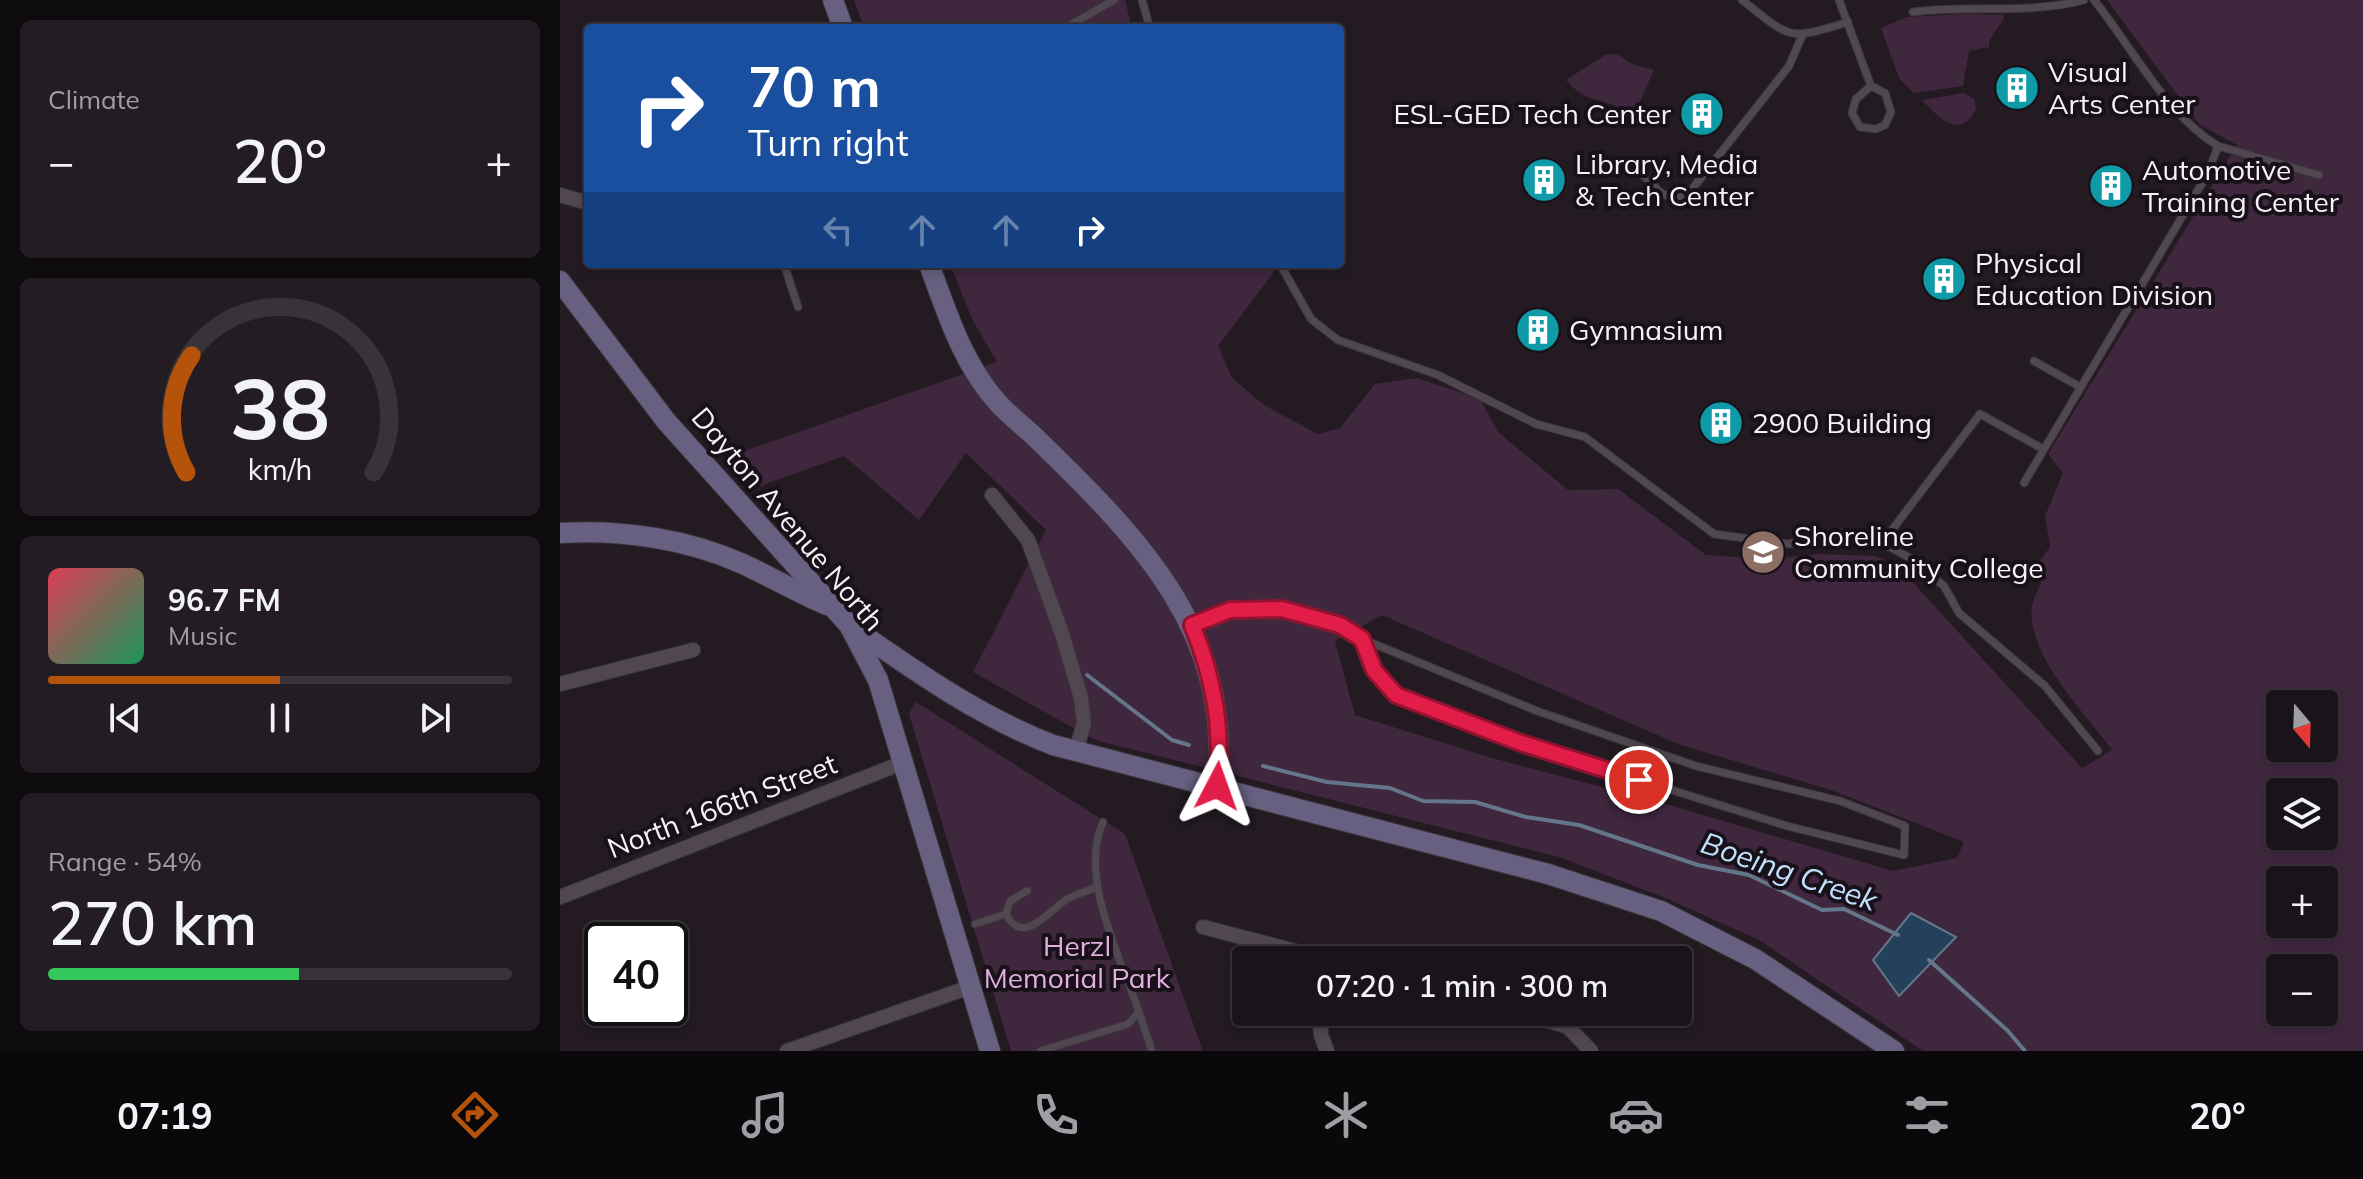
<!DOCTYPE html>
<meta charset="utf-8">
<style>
body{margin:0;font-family:Mulish,sans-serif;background:#231d23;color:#f1f3f6;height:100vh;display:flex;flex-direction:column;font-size:30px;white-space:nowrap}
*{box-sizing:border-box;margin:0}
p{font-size:26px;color:#9f9ea2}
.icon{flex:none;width:44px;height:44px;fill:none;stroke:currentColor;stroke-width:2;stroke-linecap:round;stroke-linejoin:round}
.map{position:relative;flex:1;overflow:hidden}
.drawer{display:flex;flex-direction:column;gap:20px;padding:20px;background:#0e0b0e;width:560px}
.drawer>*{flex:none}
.guide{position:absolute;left:24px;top:24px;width:760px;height:244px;border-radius:8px;box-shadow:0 4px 12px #0003,0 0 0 2px #383339;background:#1a4fa0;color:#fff;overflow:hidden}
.needle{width:52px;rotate:161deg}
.buttons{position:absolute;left:1706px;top:690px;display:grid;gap:16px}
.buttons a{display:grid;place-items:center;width:72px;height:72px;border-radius:8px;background:#1a141a;box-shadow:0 4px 12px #0003,0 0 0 2px #383339;font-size:40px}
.speed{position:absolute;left:24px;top:922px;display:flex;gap:16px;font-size:40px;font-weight:700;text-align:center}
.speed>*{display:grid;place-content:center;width:104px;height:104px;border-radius:50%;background:#1a141a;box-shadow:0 4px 12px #0003,0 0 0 2px #383339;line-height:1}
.speed .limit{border:4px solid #111;border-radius:12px;background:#fff;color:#111}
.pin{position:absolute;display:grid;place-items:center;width:68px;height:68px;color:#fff;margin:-34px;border:4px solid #fff;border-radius:50%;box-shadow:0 2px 8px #0007}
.me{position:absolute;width:88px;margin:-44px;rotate:4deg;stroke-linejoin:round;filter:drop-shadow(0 0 6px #0008)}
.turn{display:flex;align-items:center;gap:28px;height:168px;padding:0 32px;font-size:36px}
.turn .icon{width:104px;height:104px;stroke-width:2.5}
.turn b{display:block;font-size:56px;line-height:68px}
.lanes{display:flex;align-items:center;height:76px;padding:0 32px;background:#0003;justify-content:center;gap:40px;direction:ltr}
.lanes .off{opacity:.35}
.big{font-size:60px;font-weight:600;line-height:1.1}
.drawer .tile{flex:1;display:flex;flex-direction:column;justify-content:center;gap:12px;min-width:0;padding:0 28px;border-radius:12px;background:#231d23}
.drawer .dial{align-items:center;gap:0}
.dial svg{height:208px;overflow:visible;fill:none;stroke:#383339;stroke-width:7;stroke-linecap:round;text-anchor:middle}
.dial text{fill:#f1f3f6;stroke:none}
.song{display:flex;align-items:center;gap:24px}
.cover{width:96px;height:96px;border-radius:12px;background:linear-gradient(135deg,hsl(350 70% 55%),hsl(150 70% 35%))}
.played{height:8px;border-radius:4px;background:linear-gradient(90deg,#b45309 50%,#383339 50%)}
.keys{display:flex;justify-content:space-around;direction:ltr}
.heat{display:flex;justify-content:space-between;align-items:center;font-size:44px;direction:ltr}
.charge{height:12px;border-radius:6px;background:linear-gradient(90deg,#34c759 54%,#383339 0)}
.trip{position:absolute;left:672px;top:946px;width:460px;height:80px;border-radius:8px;background:#1a141a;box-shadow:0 4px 12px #0003,0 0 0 2px #383339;font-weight:600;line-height:80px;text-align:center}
.tab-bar{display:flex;height:128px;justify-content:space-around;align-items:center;background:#0a080a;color:#9f9ea2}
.tab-bar .icon{width:56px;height:56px}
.tab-bar .active{color:#b45309}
.tab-bar b{font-size:36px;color:#f1f3f6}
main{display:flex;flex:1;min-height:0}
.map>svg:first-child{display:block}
</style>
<main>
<section class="drawer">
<div class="tile"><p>Climate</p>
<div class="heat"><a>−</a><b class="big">20°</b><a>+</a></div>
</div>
<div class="tile dial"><svg viewBox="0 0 100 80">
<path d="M14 69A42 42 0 1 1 86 69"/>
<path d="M14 69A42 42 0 0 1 16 24" stroke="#b45309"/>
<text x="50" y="56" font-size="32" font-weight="700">38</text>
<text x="50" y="72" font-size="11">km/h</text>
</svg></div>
<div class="tile">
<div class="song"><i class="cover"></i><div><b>96.7 FM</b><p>Music</p></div></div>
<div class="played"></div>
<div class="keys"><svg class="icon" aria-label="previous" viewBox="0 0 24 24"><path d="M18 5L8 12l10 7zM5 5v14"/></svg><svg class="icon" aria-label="pause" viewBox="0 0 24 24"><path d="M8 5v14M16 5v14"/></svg><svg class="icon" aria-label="next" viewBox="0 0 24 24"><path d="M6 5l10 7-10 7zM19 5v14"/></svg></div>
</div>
<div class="tile"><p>Range · 54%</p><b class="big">270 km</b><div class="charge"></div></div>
</section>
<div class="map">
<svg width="1803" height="1051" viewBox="0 0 1803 1051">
<rect width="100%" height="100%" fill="#231a22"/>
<g fill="#3f273e" fill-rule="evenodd">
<path d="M294,0H565L572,28H304Z"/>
<path d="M1547,0H1803V1051H1363L1199,940L1108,899L999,857L535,740L413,672L486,530L406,453L359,520L284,456L194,488L168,457L437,362L413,321L390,264H720L658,346L672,378L704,405L758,434L780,428L815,384L857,378L920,399L938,432L1008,490L1058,489L1146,555L1210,559L1259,554L1315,556L1338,566L1522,768L1552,750C1525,713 1466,655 1472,606C1473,599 1478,590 1481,583L1470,574L1490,547L1485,516L1503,473L1488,454L1677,145L1639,124ZM822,615L1118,744L1271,790L1404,842L1397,858L1333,871L1099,802L932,758L795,715L775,641ZM1720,704H1764V748H1720ZM1720,792H1764V836H1720ZM1720,880H1764V924H1720ZM1720,968H1764V1012H1720Z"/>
<path d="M1405,14L1443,15L1444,18L1429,41V47L1409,51L1403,86L1354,93L1339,78L1321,28L1347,17Z"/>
<path d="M1057,54L1072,64L1094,70L1078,106L1066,112C1041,95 1028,106 1006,80L1045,55Z"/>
<path d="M1404,93L1415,100L1416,109C1400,141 1378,117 1362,100Z"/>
<path d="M356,702L565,834L643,1051H451L349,714Z"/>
</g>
<path fill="#23415b" stroke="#63768a" stroke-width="2" d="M1351,913L1396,937L1339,996L1313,960Z"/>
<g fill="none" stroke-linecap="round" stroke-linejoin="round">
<g stroke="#63768a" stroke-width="4">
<path d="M527,675L612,740L629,745"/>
<path d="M703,766L767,782L830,788L863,801L915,802L966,817L1019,825L1138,865L1189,875L1262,910L1284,909L1338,935"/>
<path d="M1369,960L1447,1030L1465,1051"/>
</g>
<g stroke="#3b353b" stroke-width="9">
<g id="lane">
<path d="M582,0L590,28"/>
<path d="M1182,0C1232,39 1226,41 1288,22"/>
<path d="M1279,0L1311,86"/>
<path d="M1353,12C1410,4 1469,15 1524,0"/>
<path d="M505,28L554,0"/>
<path d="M1311,86L1325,93L1331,112L1325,125L1316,129L1300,127L1292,113L1296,99Z"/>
<path d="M1658,146L1759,175"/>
<path d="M1078,170L1101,193L1115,199L1129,193L1229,66L1242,36"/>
<path d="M224,264L238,307"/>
<path d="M720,264L751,319L778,340L878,375L976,424L1025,437L1154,534L1228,544L1280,533L1322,543L1350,558L1384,586L1399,613L1485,686L1538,751"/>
<path d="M1474,361L1520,387"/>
<path d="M1464,483L1648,173L1658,146C1606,115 1572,47 1534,0"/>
<path d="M1322,543L1420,414L1483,449"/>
<path d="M632,625L670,610L722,609L780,625L802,639L977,711L1136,766L1280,801L1345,826L1344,855L1227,826L961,743L836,695L814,670L802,639"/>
<path d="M467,891L450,901L446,914C463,948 490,909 507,899C517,894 527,891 537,887"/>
<path d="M415,924L446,914"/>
<path d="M579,1012L592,1051"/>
<path d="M480,1051L568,1024L579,1012C561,958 518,877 543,822"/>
</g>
</g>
<g stroke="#3b353b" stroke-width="16">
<g id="street">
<path d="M0,195L28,203"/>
<path d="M432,495L468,540L502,634L521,698L524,723L516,751"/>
<path d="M0,684L133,650"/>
<path d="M0,897L342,763"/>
<path d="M643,927L769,960"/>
<path d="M760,1012L761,1035L767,1051"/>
<path d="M962,1012L1008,1027L1031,1051"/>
<path d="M227,1051L410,987"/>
</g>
</g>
<g stroke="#3b353b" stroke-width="22">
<g id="secondary">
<path d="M273,0L283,28"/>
<path d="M369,264C387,313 403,365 439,404C451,417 466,428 479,441C581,540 673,633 657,786"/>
<path d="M0,281L106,421L289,625L318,680L430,1051"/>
<path d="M0,533C61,529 127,539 183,564C211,577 238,593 267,605"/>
<path d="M289,625C355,671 418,716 493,745L988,874L1101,911L1195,959L1334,1051"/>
</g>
</g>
<use href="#lane" stroke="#514750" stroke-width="7"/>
<use href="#street" stroke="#514750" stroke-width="14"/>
<use href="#secondary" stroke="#676080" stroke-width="20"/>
</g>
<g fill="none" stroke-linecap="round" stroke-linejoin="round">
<g stroke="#92132f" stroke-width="20">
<path id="route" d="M657,786C663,729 654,678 632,625L670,610L722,609L780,625L802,639L814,670L836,695L961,743L1079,780"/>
</g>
<use href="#route" stroke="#e11d48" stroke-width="14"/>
</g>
<defs>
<g id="building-disc" transform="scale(2.3)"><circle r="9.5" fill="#0f9aa8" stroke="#191119"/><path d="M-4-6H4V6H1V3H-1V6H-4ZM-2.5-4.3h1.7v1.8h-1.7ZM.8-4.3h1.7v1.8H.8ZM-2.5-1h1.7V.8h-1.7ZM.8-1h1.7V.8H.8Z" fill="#fff"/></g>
<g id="university-disc" transform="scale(2.3)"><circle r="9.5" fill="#8d6e63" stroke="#191119"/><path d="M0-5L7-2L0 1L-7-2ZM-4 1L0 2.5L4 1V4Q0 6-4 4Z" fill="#fff"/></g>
</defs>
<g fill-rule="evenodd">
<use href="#building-disc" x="1457" y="88"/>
<use href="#building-disc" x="1142" y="114"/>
<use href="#building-disc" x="984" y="180"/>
<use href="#building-disc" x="1551" y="186"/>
<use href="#building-disc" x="1384" y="279"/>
<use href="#building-disc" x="978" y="330"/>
<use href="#building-disc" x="1161" y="423"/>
<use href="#university-disc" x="1203" y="552"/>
</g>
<g text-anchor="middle" stroke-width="8" stroke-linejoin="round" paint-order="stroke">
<g font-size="28" fill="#f8f2f8" stroke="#191119" text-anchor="start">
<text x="1488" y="82">Visual<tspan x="1488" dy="32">Arts Center</tspan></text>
<text x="1111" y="124" text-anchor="end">ESL-GED Tech Center</text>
<text x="1015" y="174">Library, Media<tspan x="1015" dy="32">&amp; Tech Center</tspan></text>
<text x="1582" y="180">Automotive<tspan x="1582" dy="32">Training Center</tspan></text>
<text x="1415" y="273">Physical<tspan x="1415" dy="32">Education Division</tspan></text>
<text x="1009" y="340">Gymnasium</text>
<text x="1192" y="433">2900 Building</text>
<text x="1234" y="546">Shoreline<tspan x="1234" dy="32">Community College</tspan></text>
</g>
<g font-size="28" fill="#f8f2f8" stroke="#191119">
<text transform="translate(228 519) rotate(50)" y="10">Dayton Avenue North</text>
<text transform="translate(162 806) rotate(-21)" y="10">North 166th Street</text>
</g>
<g font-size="28" fill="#e1aedf" stroke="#191119">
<text x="517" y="956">Herzl<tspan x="517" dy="32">Memorial Park</tspan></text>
</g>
<g font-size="30" font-style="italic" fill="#c0e0fd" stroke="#191119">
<text transform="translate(1229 872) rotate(19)" y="10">Boeing Creek</text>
</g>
</g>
</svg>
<div class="buttons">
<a><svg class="needle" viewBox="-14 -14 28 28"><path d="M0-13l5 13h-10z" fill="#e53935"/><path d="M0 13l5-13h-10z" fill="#9f9ea2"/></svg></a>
<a><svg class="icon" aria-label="layers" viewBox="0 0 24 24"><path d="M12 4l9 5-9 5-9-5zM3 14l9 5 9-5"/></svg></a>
<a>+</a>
<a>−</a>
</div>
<div class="speed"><div class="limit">40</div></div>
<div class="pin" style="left:1079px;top:780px;background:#d93025"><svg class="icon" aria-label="arrive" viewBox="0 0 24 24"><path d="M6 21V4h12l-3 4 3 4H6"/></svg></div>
<svg class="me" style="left:657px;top:786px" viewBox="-20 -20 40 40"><path d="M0-17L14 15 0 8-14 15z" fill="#e11d48" stroke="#fff" stroke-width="4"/></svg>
<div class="trip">07:20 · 1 min · 300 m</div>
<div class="guide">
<div class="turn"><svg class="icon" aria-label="right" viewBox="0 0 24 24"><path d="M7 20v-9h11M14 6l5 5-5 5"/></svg><div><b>70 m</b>Turn right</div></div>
<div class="lanes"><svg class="icon off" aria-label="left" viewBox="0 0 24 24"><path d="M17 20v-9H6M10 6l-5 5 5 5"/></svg><svg class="icon off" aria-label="ahead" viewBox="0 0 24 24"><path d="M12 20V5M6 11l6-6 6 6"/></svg><svg class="icon off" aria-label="ahead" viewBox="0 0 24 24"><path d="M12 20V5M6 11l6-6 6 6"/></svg><svg class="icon" aria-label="right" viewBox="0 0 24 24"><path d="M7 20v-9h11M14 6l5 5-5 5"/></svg></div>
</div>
</div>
</main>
<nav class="tab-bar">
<b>07:19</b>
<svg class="icon active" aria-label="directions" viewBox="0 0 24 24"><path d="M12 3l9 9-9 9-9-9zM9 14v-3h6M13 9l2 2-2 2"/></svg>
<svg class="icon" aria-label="music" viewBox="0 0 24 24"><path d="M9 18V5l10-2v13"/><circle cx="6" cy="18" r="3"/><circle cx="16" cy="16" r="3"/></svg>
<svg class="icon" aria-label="phone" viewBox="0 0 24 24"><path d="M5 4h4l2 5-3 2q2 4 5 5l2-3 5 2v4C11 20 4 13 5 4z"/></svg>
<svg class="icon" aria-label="climate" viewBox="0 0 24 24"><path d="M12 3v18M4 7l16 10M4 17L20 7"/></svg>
<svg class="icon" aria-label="car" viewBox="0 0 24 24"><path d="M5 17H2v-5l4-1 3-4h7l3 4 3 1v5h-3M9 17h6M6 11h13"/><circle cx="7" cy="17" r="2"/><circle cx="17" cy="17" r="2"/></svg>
<svg class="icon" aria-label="filters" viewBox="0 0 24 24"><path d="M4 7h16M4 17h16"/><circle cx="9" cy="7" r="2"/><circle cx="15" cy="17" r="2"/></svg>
<b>20°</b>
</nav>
